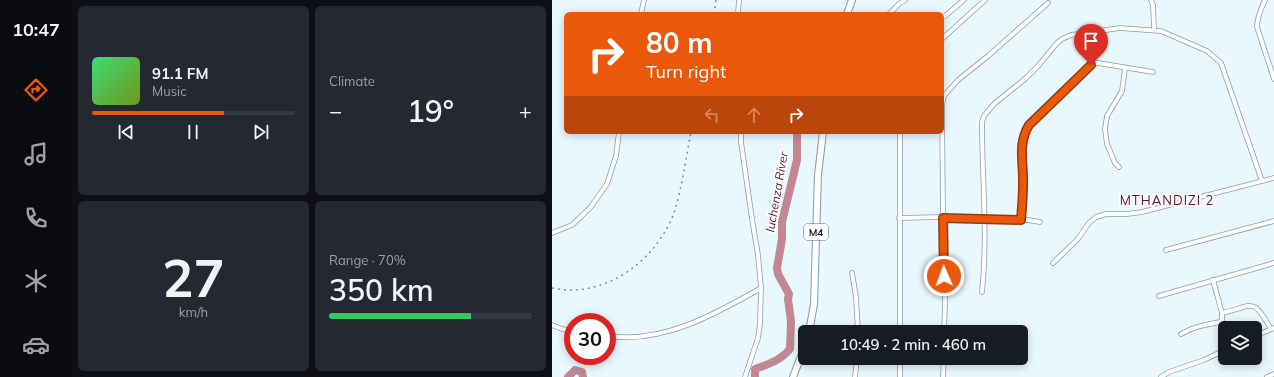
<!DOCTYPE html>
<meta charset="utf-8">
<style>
body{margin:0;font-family:Mulish,sans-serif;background:#242831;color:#f1f3f6;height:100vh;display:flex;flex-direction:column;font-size:15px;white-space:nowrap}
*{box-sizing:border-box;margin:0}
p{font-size:13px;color:#9ea1a6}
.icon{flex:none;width:22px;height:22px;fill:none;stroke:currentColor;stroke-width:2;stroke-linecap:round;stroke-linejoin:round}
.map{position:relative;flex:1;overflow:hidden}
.side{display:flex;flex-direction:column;gap:6px;padding:6px;background:#0d0f14;width:480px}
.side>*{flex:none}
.hud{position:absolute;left:12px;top:12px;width:380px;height:122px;border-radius:6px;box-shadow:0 2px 10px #0003;background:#ea580c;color:#fff;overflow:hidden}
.tools{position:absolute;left:666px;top:321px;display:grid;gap:8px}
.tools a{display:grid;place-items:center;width:44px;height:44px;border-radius:6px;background:#171b24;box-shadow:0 2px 10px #0003;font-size:20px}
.speed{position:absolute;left:12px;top:313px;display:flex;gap:8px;font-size:20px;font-weight:700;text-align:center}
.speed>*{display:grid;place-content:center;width:52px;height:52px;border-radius:50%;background:#171b24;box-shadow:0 2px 10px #0003;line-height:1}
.speed .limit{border:6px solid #d22;background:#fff;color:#111}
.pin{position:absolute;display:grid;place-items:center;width:34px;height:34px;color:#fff;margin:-41px -17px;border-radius:50% 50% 50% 0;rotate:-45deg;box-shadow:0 0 4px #0007}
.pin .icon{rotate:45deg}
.me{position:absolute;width:44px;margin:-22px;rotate:358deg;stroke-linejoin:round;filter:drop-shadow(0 0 3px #0008)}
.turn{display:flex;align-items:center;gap:14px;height:84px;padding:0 16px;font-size:18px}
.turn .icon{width:52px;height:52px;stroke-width:2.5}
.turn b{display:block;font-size:28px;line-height:34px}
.lanes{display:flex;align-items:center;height:38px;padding:0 16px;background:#0003;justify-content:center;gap:20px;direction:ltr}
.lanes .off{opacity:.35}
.big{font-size:30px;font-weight:600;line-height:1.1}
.side .widget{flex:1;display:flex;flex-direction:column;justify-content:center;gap:6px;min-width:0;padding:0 14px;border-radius:6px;background:#242831}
.side .dial{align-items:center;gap:0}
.dial b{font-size:52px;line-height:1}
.song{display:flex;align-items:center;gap:12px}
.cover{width:48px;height:48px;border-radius:6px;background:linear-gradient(135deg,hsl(140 70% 55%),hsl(80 70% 35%))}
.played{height:4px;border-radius:2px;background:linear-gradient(90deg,#ea580c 65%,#363941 65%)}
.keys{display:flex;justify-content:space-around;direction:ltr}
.heat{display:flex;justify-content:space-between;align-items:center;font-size:22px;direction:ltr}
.charge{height:6px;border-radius:3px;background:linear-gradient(90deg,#34c759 70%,#363941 0)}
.side .tiles{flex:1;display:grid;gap:6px;grid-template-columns:repeat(2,1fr)}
.trip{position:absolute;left:246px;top:325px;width:230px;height:40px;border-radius:6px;background:#171b24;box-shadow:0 2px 10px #0003;font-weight:600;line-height:40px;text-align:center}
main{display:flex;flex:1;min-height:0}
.menu{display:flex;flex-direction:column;width:72px;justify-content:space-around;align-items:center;background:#090b0e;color:#9ea1a6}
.menu .icon{width:28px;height:28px}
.menu .selected{color:#ea580c}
.menu b{font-size:18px;color:#f1f3f6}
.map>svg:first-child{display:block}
</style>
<main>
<nav class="menu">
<b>10:47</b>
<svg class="icon selected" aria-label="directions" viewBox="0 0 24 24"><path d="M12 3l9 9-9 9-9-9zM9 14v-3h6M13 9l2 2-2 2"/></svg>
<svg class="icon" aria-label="music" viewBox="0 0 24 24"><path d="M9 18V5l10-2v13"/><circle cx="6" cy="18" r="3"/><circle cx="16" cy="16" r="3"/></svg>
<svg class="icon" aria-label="phone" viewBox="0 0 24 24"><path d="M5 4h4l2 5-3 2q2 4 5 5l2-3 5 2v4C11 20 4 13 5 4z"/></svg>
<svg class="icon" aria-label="climate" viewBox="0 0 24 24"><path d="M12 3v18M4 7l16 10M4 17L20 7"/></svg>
<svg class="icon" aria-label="car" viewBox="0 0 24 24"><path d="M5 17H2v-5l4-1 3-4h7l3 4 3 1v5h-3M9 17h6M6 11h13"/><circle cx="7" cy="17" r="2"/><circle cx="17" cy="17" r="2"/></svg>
</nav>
<section class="side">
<div class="tiles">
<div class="widget">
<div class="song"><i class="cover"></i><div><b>91.1 FM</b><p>Music</p></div></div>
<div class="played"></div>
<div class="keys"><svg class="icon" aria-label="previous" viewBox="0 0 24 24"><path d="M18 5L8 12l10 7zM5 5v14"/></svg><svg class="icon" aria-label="pause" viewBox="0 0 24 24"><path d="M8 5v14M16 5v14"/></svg><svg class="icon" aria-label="next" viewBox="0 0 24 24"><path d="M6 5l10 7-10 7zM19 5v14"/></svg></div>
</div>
<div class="widget"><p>Climate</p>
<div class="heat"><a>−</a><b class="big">19°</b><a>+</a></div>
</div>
<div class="widget dial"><b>27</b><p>km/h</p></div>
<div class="widget"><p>Range · 70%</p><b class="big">350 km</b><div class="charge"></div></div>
</div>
</section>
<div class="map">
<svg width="722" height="377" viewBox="0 0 722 377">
<rect width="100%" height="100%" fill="#e9f7fe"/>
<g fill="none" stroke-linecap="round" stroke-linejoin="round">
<g stroke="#c18792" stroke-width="8">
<path d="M16,377L23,370L30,372L31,377"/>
<path d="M203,377V369C217,364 229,360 238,349L239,321L236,299L237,294L226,274L225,268L230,239V222L245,160V132"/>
</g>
<g stroke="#859da7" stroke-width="5.5">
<g id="minor">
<path d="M599,0L601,5L602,29"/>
<path d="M713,0C709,9 705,17 705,27L722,79"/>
<path d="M89,14L92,0"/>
<path d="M186,14L187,0"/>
<path d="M337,14L347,4L353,0"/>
<path d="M390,17L393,16L412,0"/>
<path d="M390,39L433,0"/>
<path d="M189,132V142L200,219L206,255L209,288L208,324L206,338L193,377"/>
<path d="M567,167L563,163L555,144L553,129L555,116L570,91L573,68"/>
<path d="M347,218L391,217L469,219C470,208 471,197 471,185C472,163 465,145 477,125L539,65L546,63L601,72"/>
<path d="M469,219L488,222"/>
<path d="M0,233L20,225L38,208L55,184L64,156L67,132"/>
<path d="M614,250L722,221"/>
<path d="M501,263L525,240L537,223L544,217L554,214H575L590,212L722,178"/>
<path d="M300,273L304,297L306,332"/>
<path d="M430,292C436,235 430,179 430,122L432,116L442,104L474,78L486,66L505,43L510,39L519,35L568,28L609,31L655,51L669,63L710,181"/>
<path d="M607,296L722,263"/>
<path d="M670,313C702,306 700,296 719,329"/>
<path d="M0,325L10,329L21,331"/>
<path d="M348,332V132"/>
<path d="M392,332L393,305L391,217L390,105L392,96L406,80L436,56L496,3"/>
<path d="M629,334C643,326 653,325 668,322L670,320V313L661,280"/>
<path d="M55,336C110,344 162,315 209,288"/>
<path d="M703,336L722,328"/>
<path d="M348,358V377"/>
<path d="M303,377L305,358"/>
<path d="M391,377L392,358"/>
<path d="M609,377L617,372L652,360L673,350"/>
<path d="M715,377L722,374"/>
</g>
</g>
<g stroke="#859da7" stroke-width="8">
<g id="primary">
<path d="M295,14L300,0"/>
<path d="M257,332L262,304L266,175L271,132"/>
<path d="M241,377L253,346"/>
</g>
</g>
<use href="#minor" stroke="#fff" stroke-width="4"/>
<use href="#primary" stroke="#fff" stroke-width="6"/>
<g stroke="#818d92" stroke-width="1.5" stroke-dasharray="2 4" stroke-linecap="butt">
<path d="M162,14L164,0"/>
<path d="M0,288C6,289 12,290 18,290C65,290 106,255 122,213C130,189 134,157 139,132"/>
</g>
</g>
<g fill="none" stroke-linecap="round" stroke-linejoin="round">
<g stroke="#983908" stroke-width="10">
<path id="route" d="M392,276L391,218L469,220C470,208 471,197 471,185C472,163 465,145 477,125L539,65"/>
</g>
<use href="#route" stroke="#ea580c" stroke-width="7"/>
</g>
<g text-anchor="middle" stroke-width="4" stroke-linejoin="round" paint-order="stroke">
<rect fill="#fff" stroke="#61676a" stroke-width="1" x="252" y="224" width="24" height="16" rx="3"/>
<g font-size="10" font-weight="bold" fill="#1d262a">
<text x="264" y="236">M4</text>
</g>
<g font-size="12" font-style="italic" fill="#5b152b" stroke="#fff">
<text transform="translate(225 192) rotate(-80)" y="4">luchenza River</text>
</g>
<g font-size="13" letter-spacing="1" fill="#5b172b" stroke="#fff">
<text x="615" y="205">MTHANDIZI 2</text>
</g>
</g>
</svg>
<div class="tools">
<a><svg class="icon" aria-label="layers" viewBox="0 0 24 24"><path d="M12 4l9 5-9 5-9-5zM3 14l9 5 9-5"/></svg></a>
</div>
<div class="speed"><div class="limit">30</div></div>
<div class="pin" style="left:539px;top:65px;background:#d93025"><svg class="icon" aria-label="arrive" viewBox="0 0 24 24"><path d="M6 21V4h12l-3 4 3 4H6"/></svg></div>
<svg class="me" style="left:392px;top:276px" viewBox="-20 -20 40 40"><circle r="17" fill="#ea580c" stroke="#fff" stroke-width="3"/><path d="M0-11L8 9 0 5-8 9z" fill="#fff"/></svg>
<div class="trip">10:49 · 2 min · 460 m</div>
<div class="hud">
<div class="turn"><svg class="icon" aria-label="right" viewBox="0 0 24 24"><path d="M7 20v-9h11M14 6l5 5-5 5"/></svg><div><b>80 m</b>Turn right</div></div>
<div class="lanes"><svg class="icon off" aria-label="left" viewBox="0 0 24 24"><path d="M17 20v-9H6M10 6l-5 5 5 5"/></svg><svg class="icon off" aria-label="ahead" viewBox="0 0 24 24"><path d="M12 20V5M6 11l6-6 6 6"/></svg><svg class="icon" aria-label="right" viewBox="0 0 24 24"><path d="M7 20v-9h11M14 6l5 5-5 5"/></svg></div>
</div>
</div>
</main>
